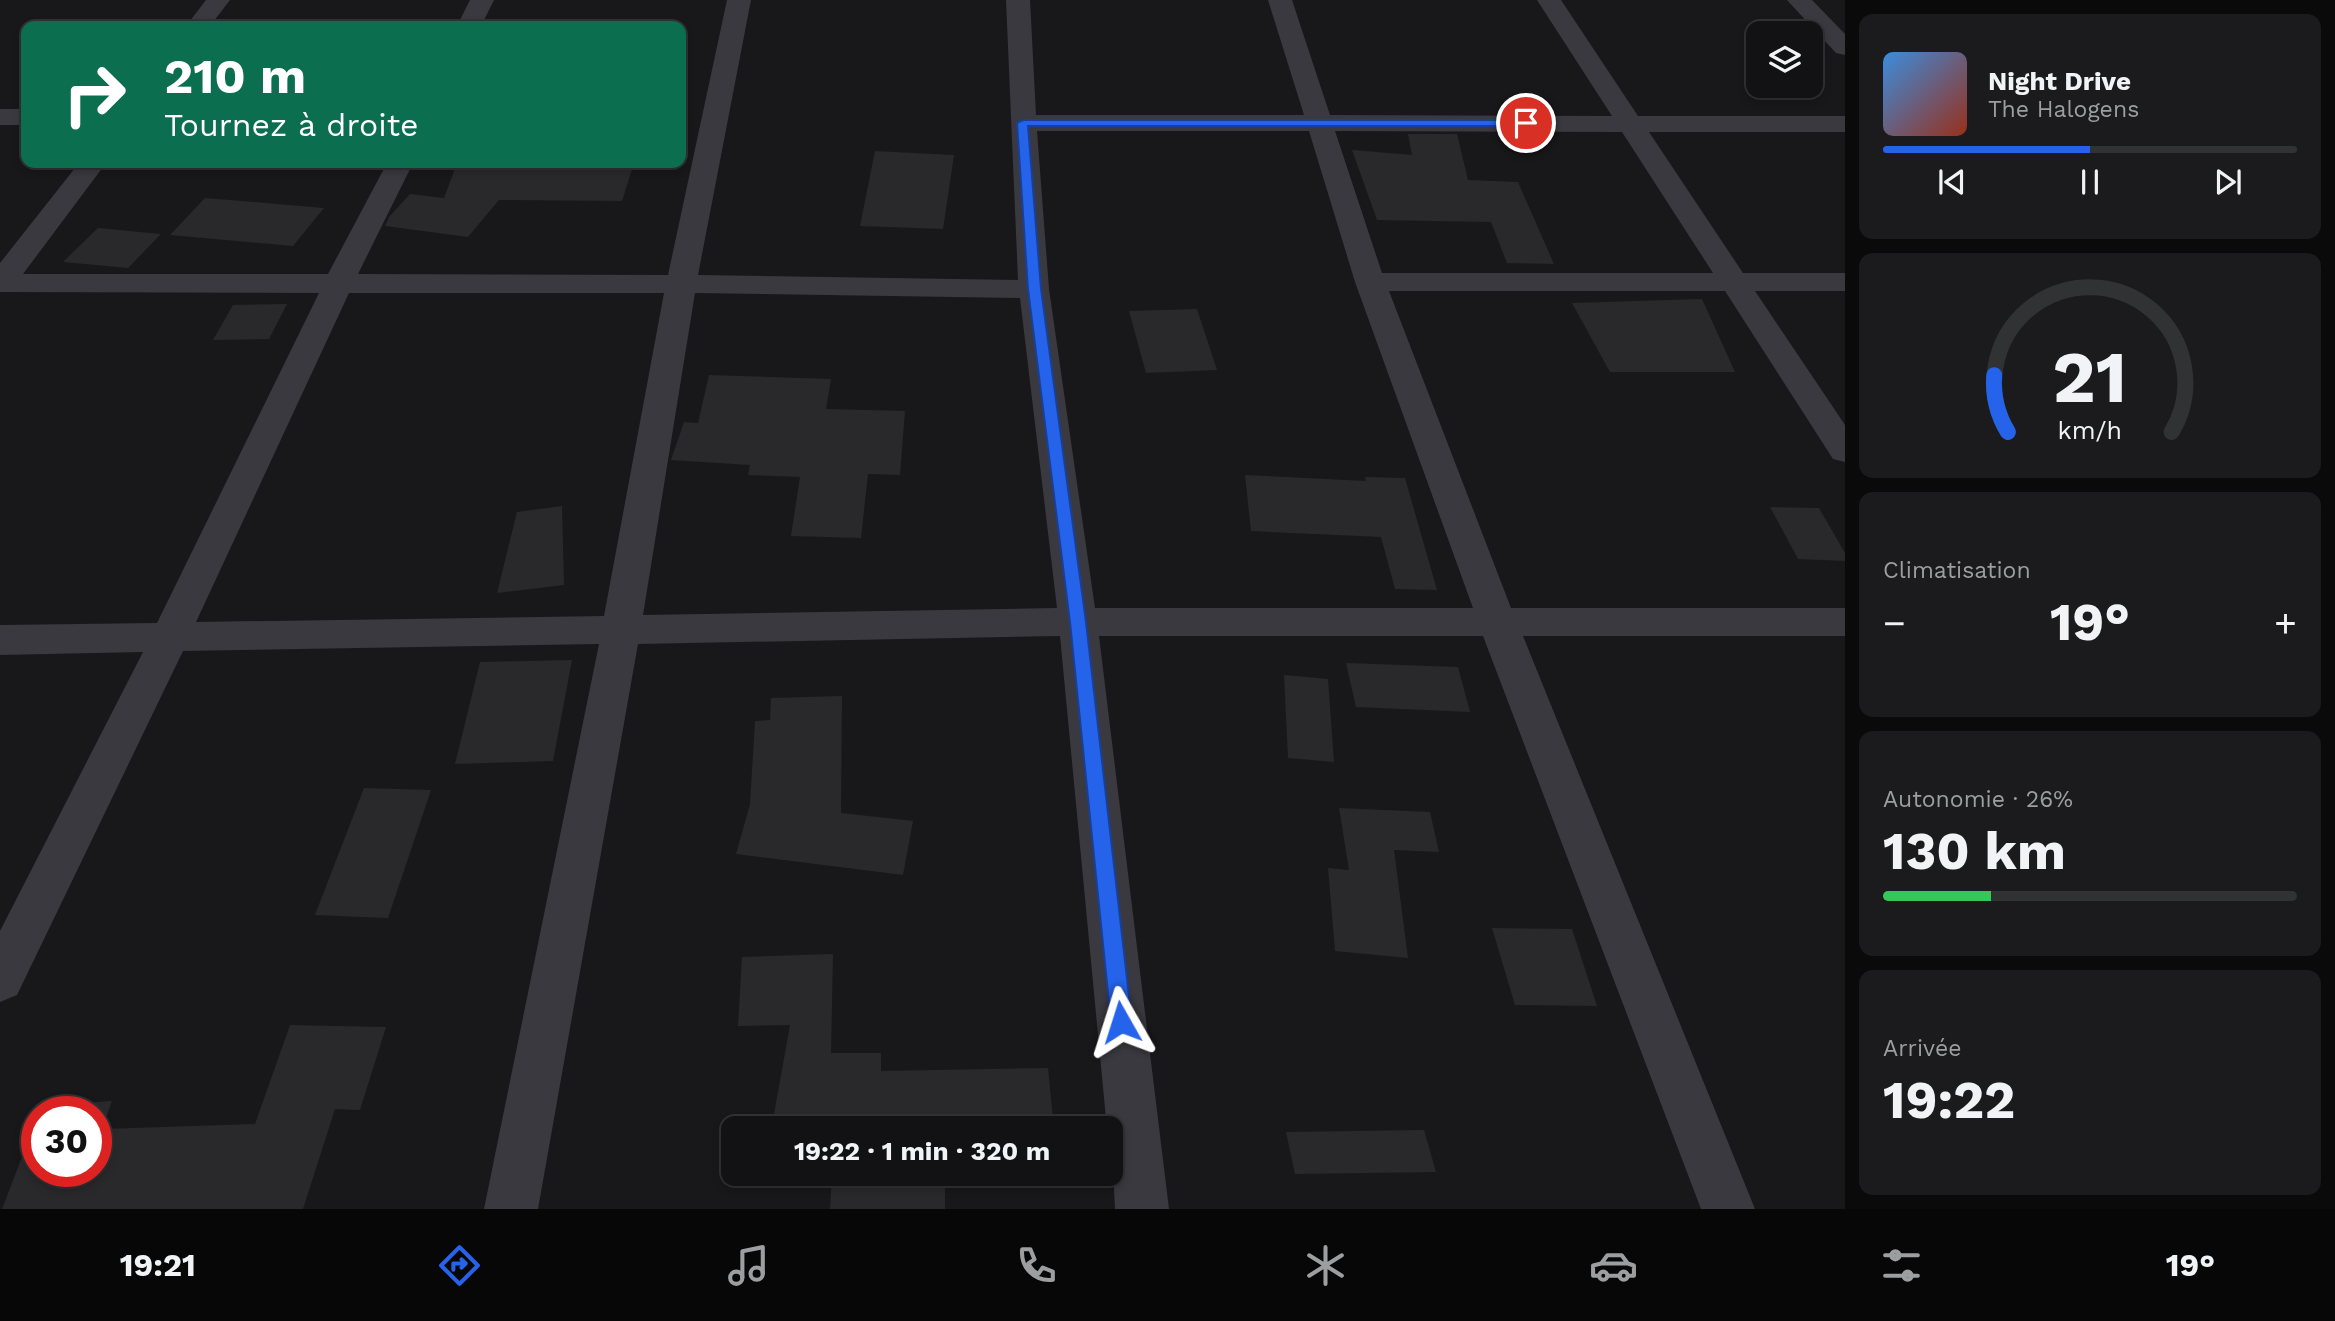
<!DOCTYPE html>
<html lang="fr">
<meta charset="utf-8">
<style>
body{margin:0;font-family:"Work Sans",sans-serif;background:#1b1b1d;color:#f1f3f6;height:100vh;display:flex;flex-direction:column;font-size:26px;white-space:nowrap}
*{box-sizing:border-box;margin:0}
p{font-size:23px;color:#9c9ea0}
.icon{flex:none;width:38px;height:38px;fill:none;stroke:currentColor;stroke-width:2;stroke-linecap:round;stroke-linejoin:round}
.map{position:relative;flex:1;overflow:hidden}
.side{display:flex;flex-direction:column;gap:14px;padding:14px;background:#0a0a0b;width:490px}
.side>*{flex:none}
.top-card{position:absolute;left:21px;top:21px;width:665px;height:147px;border-radius:14px;box-shadow:0 4px 10px #0003,0 0 0 2px #313234;background:#0b6e4f;color:#fff;overflow:hidden}
.controls{position:absolute;left:1746px;top:21px;display:grid;gap:14px}
.controls a{display:grid;place-items:center;width:77px;height:77px;border-radius:14px;background:#121214;box-shadow:0 4px 10px #0003,0 0 0 2px #313234;font-size:35px}
.speed{position:absolute;left:21px;top:1096px;display:flex;gap:14px;font-size:35px;font-weight:700;text-align:center}
.speed>*{display:grid;place-content:center;width:91px;height:91px;border-radius:50%;background:#121214;box-shadow:0 4px 10px #0003,0 0 0 2px #313234;line-height:1}
.speed .limit{border:10px solid #d22;background:#fff;color:#111}
.pin{position:absolute;display:grid;place-items:center;width:60px;height:60px;color:#fff;margin:-30px;border:4px solid #fff;border-radius:50%;box-shadow:0 2px 7px #0007}
.me{position:absolute;width:77px;margin:-38px;rotate:354deg;stroke-linejoin:round;filter:drop-shadow(0 0 5px #0008)}
.turn{display:flex;align-items:center;gap:24px;height:147px;padding:0 28px;font-size:32px}
.turn .icon{width:91px;height:91px;stroke-width:2.5}
.turn b{display:block;font-size:49px;line-height:60px}
.big{font-size:52px;font-weight:700;line-height:1.1}
.side .tile{flex:1;display:flex;flex-direction:column;justify-content:center;gap:10px;min-width:0;padding:0 24px;border-radius:14px;background:#1b1b1d}
.side .dial{align-items:center;gap:0}
.dial svg{height:182px;overflow:visible;fill:none;stroke:#313234;stroke-width:7;stroke-linecap:round;text-anchor:middle}
.dial text{fill:#f1f3f6;stroke:none}
.song{display:flex;align-items:center;gap:21px}
.cover{width:84px;height:84px;border-radius:10px;background:linear-gradient(135deg,hsl(210 70% 55%),hsl(10 70% 35%))}
.played{height:7px;border-radius:4px;background:linear-gradient(90deg,#2563eb 50%,#313234 50%)}
.keys{display:flex;justify-content:space-around;direction:ltr}
.heat{display:flex;justify-content:space-between;align-items:center;font-size:38px;direction:ltr}
.charge{height:10px;border-radius:5px;background:linear-gradient(90deg,#34c759 26%,#313234 0)}
.trip{position:absolute;left:721px;top:1116px;width:402px;height:70px;border-radius:14px;background:#121214;box-shadow:0 4px 10px #0003,0 0 0 2px #313234;font-weight:700;line-height:70px;text-align:center}
.menu{display:flex;height:112px;justify-content:space-around;align-items:center;background:#070708;color:#9c9ea0}
.menu .icon{width:49px;height:49px}
.menu .active{color:#2563eb}
.menu b{font-size:32px;color:#f1f3f6}
main{display:flex;flex:1;min-height:0}
.map>svg:first-child{display:block}
</style>
<main>
<div class="map">
<svg width="1845" height="1209" viewBox="0 0 1845 1209">
<rect width="100%" height="100%" fill="#18181a"/>
<g fill="#29282b">
<path d="M1408,134H1457L1468,180L1518,182L1554,264L1507,263L1491,222L1377,220L1352,150L1412,155Z"/>
<path d="M875,151L954,155L943,229L860,226Z"/>
<path d="M457,163H634L622,201L499,200L468,237L385,226L389,217L410,194L444,198Z"/>
<path d="M205,198L324,208L293,246L170,235Z"/>
<path d="M98,228L161,234L128,268L63,262Z"/>
<path d="M1702,299L1735,372H1610L1572,303Z"/>
<path d="M287,304L269,339L213,340L233,305Z"/>
<path d="M1197,309L1217,370L1146,373L1129,311Z"/>
<path d="M709,375L831,379L826,409L905,411L900,475L868,474L861,538L791,536L800,477L748,475L750,465L671,460L684,422L698,423Z"/>
<path d="M1245,475L1366,481L1365,477L1405,478L1437,590L1395,589L1381,537L1251,531Z"/>
<path d="M562,506L564,585L497,593L517,512Z"/>
<path d="M1770,507L1819,508L1845,553V561L1798,559Z"/>
<path d="M572,660L553,761L455,764L480,662Z"/>
<path d="M1346,663L1458,667L1470,712L1356,707Z"/>
<path d="M1284,675L1328,679L1334,762L1288,758Z"/>
<path d="M842,696L841,813L913,821L903,875L736,854L750,804L755,721L770,720L771,698Z"/>
<path d="M364,788L431,790L388,918L315,915Z"/>
<path d="M1339,808L1430,812L1439,852L1394,850L1408,958L1335,951L1328,868L1349,870Z"/>
<path d="M1492,928L1572,929L1597,1006L1515,1005Z"/>
<path d="M833,954L831,1053H881V1071L1048,1068L1053,1119L945,1122V1129H815L772,1125L790,1025L738,1026L742,957Z"/>
<path d="M290,1025L386,1027L360,1110L335,1109L303,1209H2L37,1118V1171H96V1111H39L41,1106L112,1101L102,1129L255,1124Z"/>
<path d="M1424,1130L1436,1172L1295,1174L1286,1132Z"/>
<path d="M832,1174H945V1209H830Z"/>
</g>
<g fill="none" stroke-linecap="round" stroke-linejoin="round">
<g fill="#3a393f" fill-rule="evenodd">
<path d="M206,0H230L210,26H186Z"/>
<path d="M470,0H494L481,26H457Z"/>
<path d="M727,0H751L698,275L1018,280L1006,0H1030L1036,115H1304L1268,0H1292L1330,115L1612,116L1537,0H1561L1638,116H1845V132H1649L1743,273H1845V291H1755L1845,425V462L1833,459L1725,291H1389L1511,608H1845V636H1523L1755,1209H1701L1483,636H1099L1169,1209H1115L1111,1129H1107L1060,636L638,644L538,1209H484L599,644L183,651L17,995L0,1002V931L143,652L0,655V625L157,623L319,293L0,292V263L79,163H106L23,274H328L387,163H413L358,274L668,275ZM1037,131H1309L1355,282L1473,608H1095L1049,289ZM1335,131L1622,132L1713,273H1382ZM349,293H664L604,616L196,622ZM695,293L1020,298L1057,608L643,615Z"/>
<path d="M1787,0H1812L1845,34V55L1836,53Z"/>
<rect x="0" y="109" width="26" height="16"/>
</g>
</g>
<path fill="#2563eb" stroke="#184099" stroke-width="2" d="M1023,120H1526L1531,123L1526,126H1028L1041,289L1086,622L1132,1022L1129,1029L1121,1031L1114,1029L1111,1022L1070,622L1028,289L1017,123Z"/>
</svg>
<div class="controls">
<a><svg class="icon" aria-label="layers" viewBox="0 0 24 24"><path d="M12 4l9 5-9 5-9-5zM3 14l9 5 9-5"/></svg></a>
</div>
<div class="speed"><div class="limit">30</div></div>
<div class="pin" style="left:1526px;top:123px;background:#d93025"><svg class="icon" aria-label="arrive" viewBox="0 0 24 24"><path d="M6 21V4h12l-3 4 3 4H6"/></svg></div>
<svg class="me" style="left:1121px;top:1022px" viewBox="-20 -20 40 40"><path d="M0-17L14 15 0 8-14 15z" fill="#2563eb" stroke="#fff" stroke-width="4"/></svg>
<div class="trip">19:22 · 1 min · 320 m</div>
<div class="top-card">
<div class="turn"><svg class="icon" aria-label="right" viewBox="0 0 24 24"><path d="M7 20v-9h11M14 6l5 5-5 5"/></svg><div><b>210 m</b>Tournez à droite</div></div>
</div>
</div>
<section class="side">
<div class="tile">
<div class="song"><i class="cover"></i><div><b>Night Drive</b><p>The Halogens</p></div></div>
<div class="played"></div>
<div class="keys"><svg class="icon" aria-label="previous" viewBox="0 0 24 24"><path d="M18 5L8 12l10 7zM5 5v14"/></svg><svg class="icon" aria-label="pause" viewBox="0 0 24 24"><path d="M8 5v14M16 5v14"/></svg><svg class="icon" aria-label="next" viewBox="0 0 24 24"><path d="M6 5l10 7-10 7zM19 5v14"/></svg></div>
</div>
<div class="tile dial"><svg viewBox="0 0 100 80">
<path d="M14 69A42 42 0 1 1 86 69"/>
<path d="M14 69A42 42 0 0 1 8 44" stroke="#2563eb"/>
<text x="50" y="56" font-size="32" font-weight="700">21</text>
<text x="50" y="72" font-size="11">km/h</text>
</svg></div>
<div class="tile"><p>Climatisation</p>
<div class="heat"><a>−</a><b class="big">19°</b><a>+</a></div>
</div>
<div class="tile"><p>Autonomie · 26%</p><b class="big">130 km</b><div class="charge"></div></div>
<div class="tile"><p>Arrivée</p><b class="big">19:22</b></div>
</section>
</main>
<nav class="menu">
<b>19:21</b>
<svg class="icon active" aria-label="directions" viewBox="0 0 24 24"><path d="M12 3l9 9-9 9-9-9zM9 14v-3h6M13 9l2 2-2 2"/></svg>
<svg class="icon" aria-label="music" viewBox="0 0 24 24"><path d="M9 18V5l10-2v13"/><circle cx="6" cy="18" r="3"/><circle cx="16" cy="16" r="3"/></svg>
<svg class="icon" aria-label="phone" viewBox="0 0 24 24"><path d="M5 4h4l2 5-3 2q2 4 5 5l2-3 5 2v4C11 20 4 13 5 4z"/></svg>
<svg class="icon" aria-label="climate" viewBox="0 0 24 24"><path d="M12 3v18M4 7l16 10M4 17L20 7"/></svg>
<svg class="icon" aria-label="car" viewBox="0 0 24 24"><path d="M5 17H2v-5l4-1 3-4h7l3 4 3 1v5h-3M9 17h6M6 11h13"/><circle cx="7" cy="17" r="2"/><circle cx="17" cy="17" r="2"/></svg>
<svg class="icon" aria-label="filters" viewBox="0 0 24 24"><path d="M4 7h16M4 17h16"/><circle cx="9" cy="7" r="2"/><circle cx="15" cy="17" r="2"/></svg>
<b>19°</b>
</nav>
